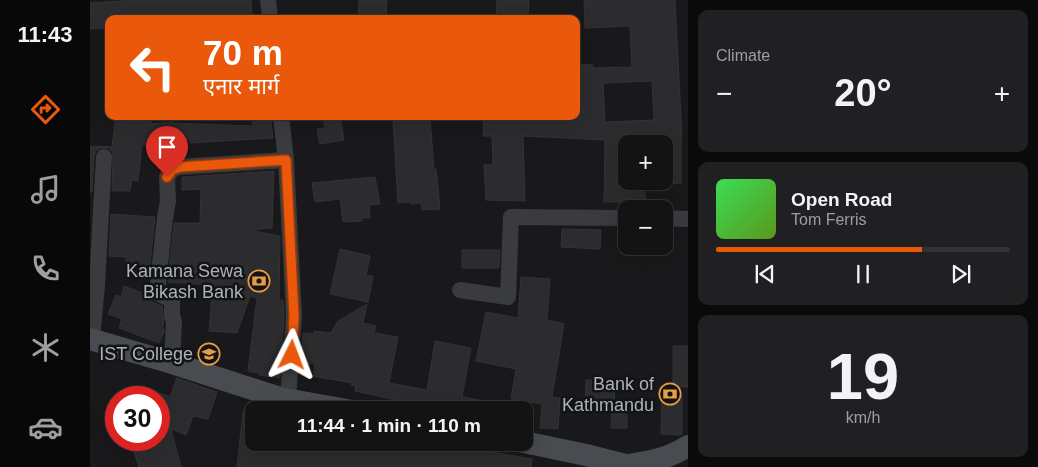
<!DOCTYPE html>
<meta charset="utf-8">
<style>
body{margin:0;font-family:Helvetica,"Noto Sans Devanagari",sans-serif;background:#202022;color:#f1f3f6;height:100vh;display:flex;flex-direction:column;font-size:19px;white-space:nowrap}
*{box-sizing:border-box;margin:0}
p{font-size:16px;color:#9d9ea0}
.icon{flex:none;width:28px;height:28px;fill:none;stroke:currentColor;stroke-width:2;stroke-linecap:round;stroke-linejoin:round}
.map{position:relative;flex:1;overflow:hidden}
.panel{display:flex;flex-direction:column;gap:10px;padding:10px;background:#0a0a0b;width:350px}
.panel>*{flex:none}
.top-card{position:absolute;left:15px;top:15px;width:475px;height:105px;border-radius:10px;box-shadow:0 5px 20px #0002,0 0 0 1px #323234;background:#ea580c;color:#fff;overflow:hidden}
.fabs{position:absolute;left:528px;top:135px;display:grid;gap:10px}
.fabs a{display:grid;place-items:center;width:55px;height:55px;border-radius:10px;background:#131314;box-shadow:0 5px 20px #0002,0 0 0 1px #323234;font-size:25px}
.speed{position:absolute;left:15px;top:386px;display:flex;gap:10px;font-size:25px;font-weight:700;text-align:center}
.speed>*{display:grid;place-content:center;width:65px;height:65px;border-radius:50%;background:#131314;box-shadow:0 5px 20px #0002,0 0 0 1px #323234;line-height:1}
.speed .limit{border:8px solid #d22;background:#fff;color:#111}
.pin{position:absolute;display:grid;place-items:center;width:42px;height:42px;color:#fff;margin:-51px -21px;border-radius:50% 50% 50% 0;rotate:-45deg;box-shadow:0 0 5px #0007}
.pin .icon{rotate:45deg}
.me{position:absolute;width:55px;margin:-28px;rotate:3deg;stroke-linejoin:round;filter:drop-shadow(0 0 4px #0008)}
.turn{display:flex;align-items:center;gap:18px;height:105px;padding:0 15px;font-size:22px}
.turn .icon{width:65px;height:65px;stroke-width:2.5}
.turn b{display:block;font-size:35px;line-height:42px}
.big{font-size:38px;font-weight:700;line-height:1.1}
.panel .card{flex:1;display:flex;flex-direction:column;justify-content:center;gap:8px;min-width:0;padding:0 18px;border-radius:10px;background:#202022}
.panel .dial{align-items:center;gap:0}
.dial b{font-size:65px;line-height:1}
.song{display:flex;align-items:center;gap:15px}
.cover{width:60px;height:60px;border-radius:8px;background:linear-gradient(135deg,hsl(130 70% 55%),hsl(90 70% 35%))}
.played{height:5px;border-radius:2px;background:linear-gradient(90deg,#ea580c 70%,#323234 70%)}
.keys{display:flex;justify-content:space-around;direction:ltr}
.heat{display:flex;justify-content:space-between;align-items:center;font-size:28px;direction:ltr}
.trip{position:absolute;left:155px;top:401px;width:288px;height:50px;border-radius:10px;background:#131314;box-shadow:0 5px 20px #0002,0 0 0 1px #323234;font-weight:700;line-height:50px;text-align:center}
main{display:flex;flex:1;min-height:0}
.dock{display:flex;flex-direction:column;width:90px;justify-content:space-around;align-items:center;background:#080808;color:#9d9ea0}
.dock .icon{width:35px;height:35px}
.dock .active{color:#ea580c}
.dock b{font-size:22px;color:#f1f3f6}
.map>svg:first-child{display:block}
</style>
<main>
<nav class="dock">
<b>11:43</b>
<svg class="icon active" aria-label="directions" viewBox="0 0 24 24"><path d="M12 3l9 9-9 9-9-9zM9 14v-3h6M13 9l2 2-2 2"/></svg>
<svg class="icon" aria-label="music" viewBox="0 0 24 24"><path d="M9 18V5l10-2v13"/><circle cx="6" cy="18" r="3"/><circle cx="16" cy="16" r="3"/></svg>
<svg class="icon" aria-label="phone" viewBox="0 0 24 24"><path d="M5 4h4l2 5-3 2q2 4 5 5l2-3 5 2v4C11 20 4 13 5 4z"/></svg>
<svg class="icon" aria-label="climate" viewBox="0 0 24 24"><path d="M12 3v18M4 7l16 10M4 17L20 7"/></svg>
<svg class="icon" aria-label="car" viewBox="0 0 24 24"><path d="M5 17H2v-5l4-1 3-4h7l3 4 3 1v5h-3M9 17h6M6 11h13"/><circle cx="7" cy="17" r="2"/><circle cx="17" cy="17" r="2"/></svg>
</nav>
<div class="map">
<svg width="598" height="467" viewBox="0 0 598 467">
<rect width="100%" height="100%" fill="#19191b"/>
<g fill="#2c2c2e" stroke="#333336" fill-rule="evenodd">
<path d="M33,0H161L162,19H117V16L62,19H19V28L0,29V3L33,1Z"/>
<path d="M269,0H297L296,19H268Z"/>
<path d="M407,0H439L438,19H406Z"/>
<path d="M494,0H585L592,137H591V183L574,184V137L536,139V181H555V202H514L515,140L433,136L435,201L396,200L394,165H403L402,136H393L394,116H486V64L503,65V68L542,67L540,26L495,28ZM562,81L564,120L515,122L513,83Z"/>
<path d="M26,116H61V124L82,122V123L163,126L162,116H180L183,138L100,143V140L52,145L48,181L42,180L40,191H22L23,153L19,148H10L6,151L4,156L2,192H0V146L22,147Z"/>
<path d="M245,116H250L254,140L230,144L227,129L235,128L233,118Z"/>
<path d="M340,119L344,169H346L350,209L332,210L331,203L321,204V202L308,203L303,120Z"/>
<path d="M184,171L182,228L159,230L190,236L189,300H193L194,316L190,378L169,375V373L158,371L167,298L160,296L147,333L119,331L123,285L78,282L84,223H110L111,189L92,190V177Z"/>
<path d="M285,177L290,204L279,205L280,218H272V221L253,222L250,199L225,202L222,183Z"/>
<path d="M21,214L65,217L60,266L36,263V257L19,256Z"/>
<path d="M472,229L511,230L510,249L471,247Z"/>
<path d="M250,249L280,256L276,275L283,276L278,302L240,294Z"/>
<path d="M372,250H410L409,268H372Z"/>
<path d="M431,277L460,279L457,320L474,324L462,397L470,398L468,429L450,428L452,404L421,399L426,369L386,361L396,312L428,318Z"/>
<path d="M34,286L58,295L62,302L72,306L74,322L72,328L74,329V332L69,343L29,328L32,319L18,314L26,295L31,297Z"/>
<path d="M277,304L273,323L286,326L284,333L308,337L299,383L337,390L345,341L381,348L372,397L400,402V410H353L333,406L265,391L266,386L261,385L262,383L223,376L225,364L211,363L213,333L224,334V331L241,333L248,321Z"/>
<rect x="583" y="346" width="15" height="41"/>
<path d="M87,378L127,392L118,419L103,416L96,435L81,429L91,467H49L40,440H69V393L80,397Z"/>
<path d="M496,380L525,381L524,413L495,411Z"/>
<path d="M572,394L592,395V435L571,434Z"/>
<path d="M153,411L164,412V442H363L402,449L401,452L442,459L441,467H147Z"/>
<path d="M522,413L537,414V428H521Z"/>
</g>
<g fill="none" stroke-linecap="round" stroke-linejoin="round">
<g stroke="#3a3b3f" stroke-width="16">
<path d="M178,0L180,19"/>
<path d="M191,116L196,160L204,316L198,400"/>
<path d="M574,218L598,219"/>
<path d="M370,290L418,297L421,217L536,218"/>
<path d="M2,339L7,285L14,157"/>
<path d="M82,363L84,322L82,315V300L67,293L75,218L78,201L77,177L82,169L89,167L196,160"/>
</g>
<g stroke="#484b4f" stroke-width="22">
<path d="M0,339L82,363L190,398L257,410"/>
<path d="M434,442L496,455L543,467"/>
<path d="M539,465C563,461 577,459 598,446"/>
</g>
</g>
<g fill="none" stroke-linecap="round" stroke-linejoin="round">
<g stroke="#983908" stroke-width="12">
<path id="route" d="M77,177L82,170L89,167L196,160L204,316L202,355"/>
</g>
<use href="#route" stroke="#ea580c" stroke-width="9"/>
</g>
<defs>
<g id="bank-ring" transform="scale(1.125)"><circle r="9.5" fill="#131416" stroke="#e99c42" stroke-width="1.5"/><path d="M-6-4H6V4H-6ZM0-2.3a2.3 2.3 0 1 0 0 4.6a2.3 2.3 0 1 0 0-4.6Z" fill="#e99c42"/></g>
<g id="university-ring" transform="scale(1.125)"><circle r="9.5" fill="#131416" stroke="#e99c42" stroke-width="1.5"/><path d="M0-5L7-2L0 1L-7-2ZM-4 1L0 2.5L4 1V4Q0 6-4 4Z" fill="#e99c42"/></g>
</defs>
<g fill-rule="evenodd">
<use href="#bank-ring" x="169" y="281"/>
<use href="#university-ring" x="119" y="354"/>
<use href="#bank-ring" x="580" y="394"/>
</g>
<g text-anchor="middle" stroke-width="5" stroke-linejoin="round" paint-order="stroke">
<g font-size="18" fill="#acb2b9" stroke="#131416" text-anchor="end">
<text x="153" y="277">Kamana Sewa<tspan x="153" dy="21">Bikash Bank</tspan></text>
<text x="103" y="360">IST College</text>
<text x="564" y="390">Bank of<tspan x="564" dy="21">Kathmandu</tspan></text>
</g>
</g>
</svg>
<div class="fabs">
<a>+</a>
<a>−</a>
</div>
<div class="speed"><div class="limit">30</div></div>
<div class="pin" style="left:77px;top:177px;background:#d93025"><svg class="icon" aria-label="arrive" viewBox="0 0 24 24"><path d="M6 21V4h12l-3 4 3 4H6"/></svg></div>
<svg class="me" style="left:202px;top:355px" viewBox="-20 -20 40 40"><path d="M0-17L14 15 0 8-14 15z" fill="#ea580c" stroke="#fff" stroke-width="4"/></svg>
<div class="trip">11:44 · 1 min · 110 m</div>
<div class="top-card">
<div class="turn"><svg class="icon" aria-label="left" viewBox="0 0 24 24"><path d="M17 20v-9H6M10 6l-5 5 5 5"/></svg><div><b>70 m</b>एनार मार्ग</div></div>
</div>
</div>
<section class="panel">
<div class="card"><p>Climate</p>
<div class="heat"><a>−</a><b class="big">20°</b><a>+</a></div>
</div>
<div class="card">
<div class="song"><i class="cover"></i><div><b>Open Road</b><p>Tom Ferris</p></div></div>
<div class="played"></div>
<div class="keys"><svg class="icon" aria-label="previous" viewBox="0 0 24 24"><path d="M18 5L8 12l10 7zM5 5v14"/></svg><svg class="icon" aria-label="pause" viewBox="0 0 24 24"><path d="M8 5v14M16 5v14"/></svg><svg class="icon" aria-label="next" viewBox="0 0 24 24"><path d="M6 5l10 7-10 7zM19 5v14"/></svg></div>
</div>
<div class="card dial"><b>19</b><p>km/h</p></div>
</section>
</main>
